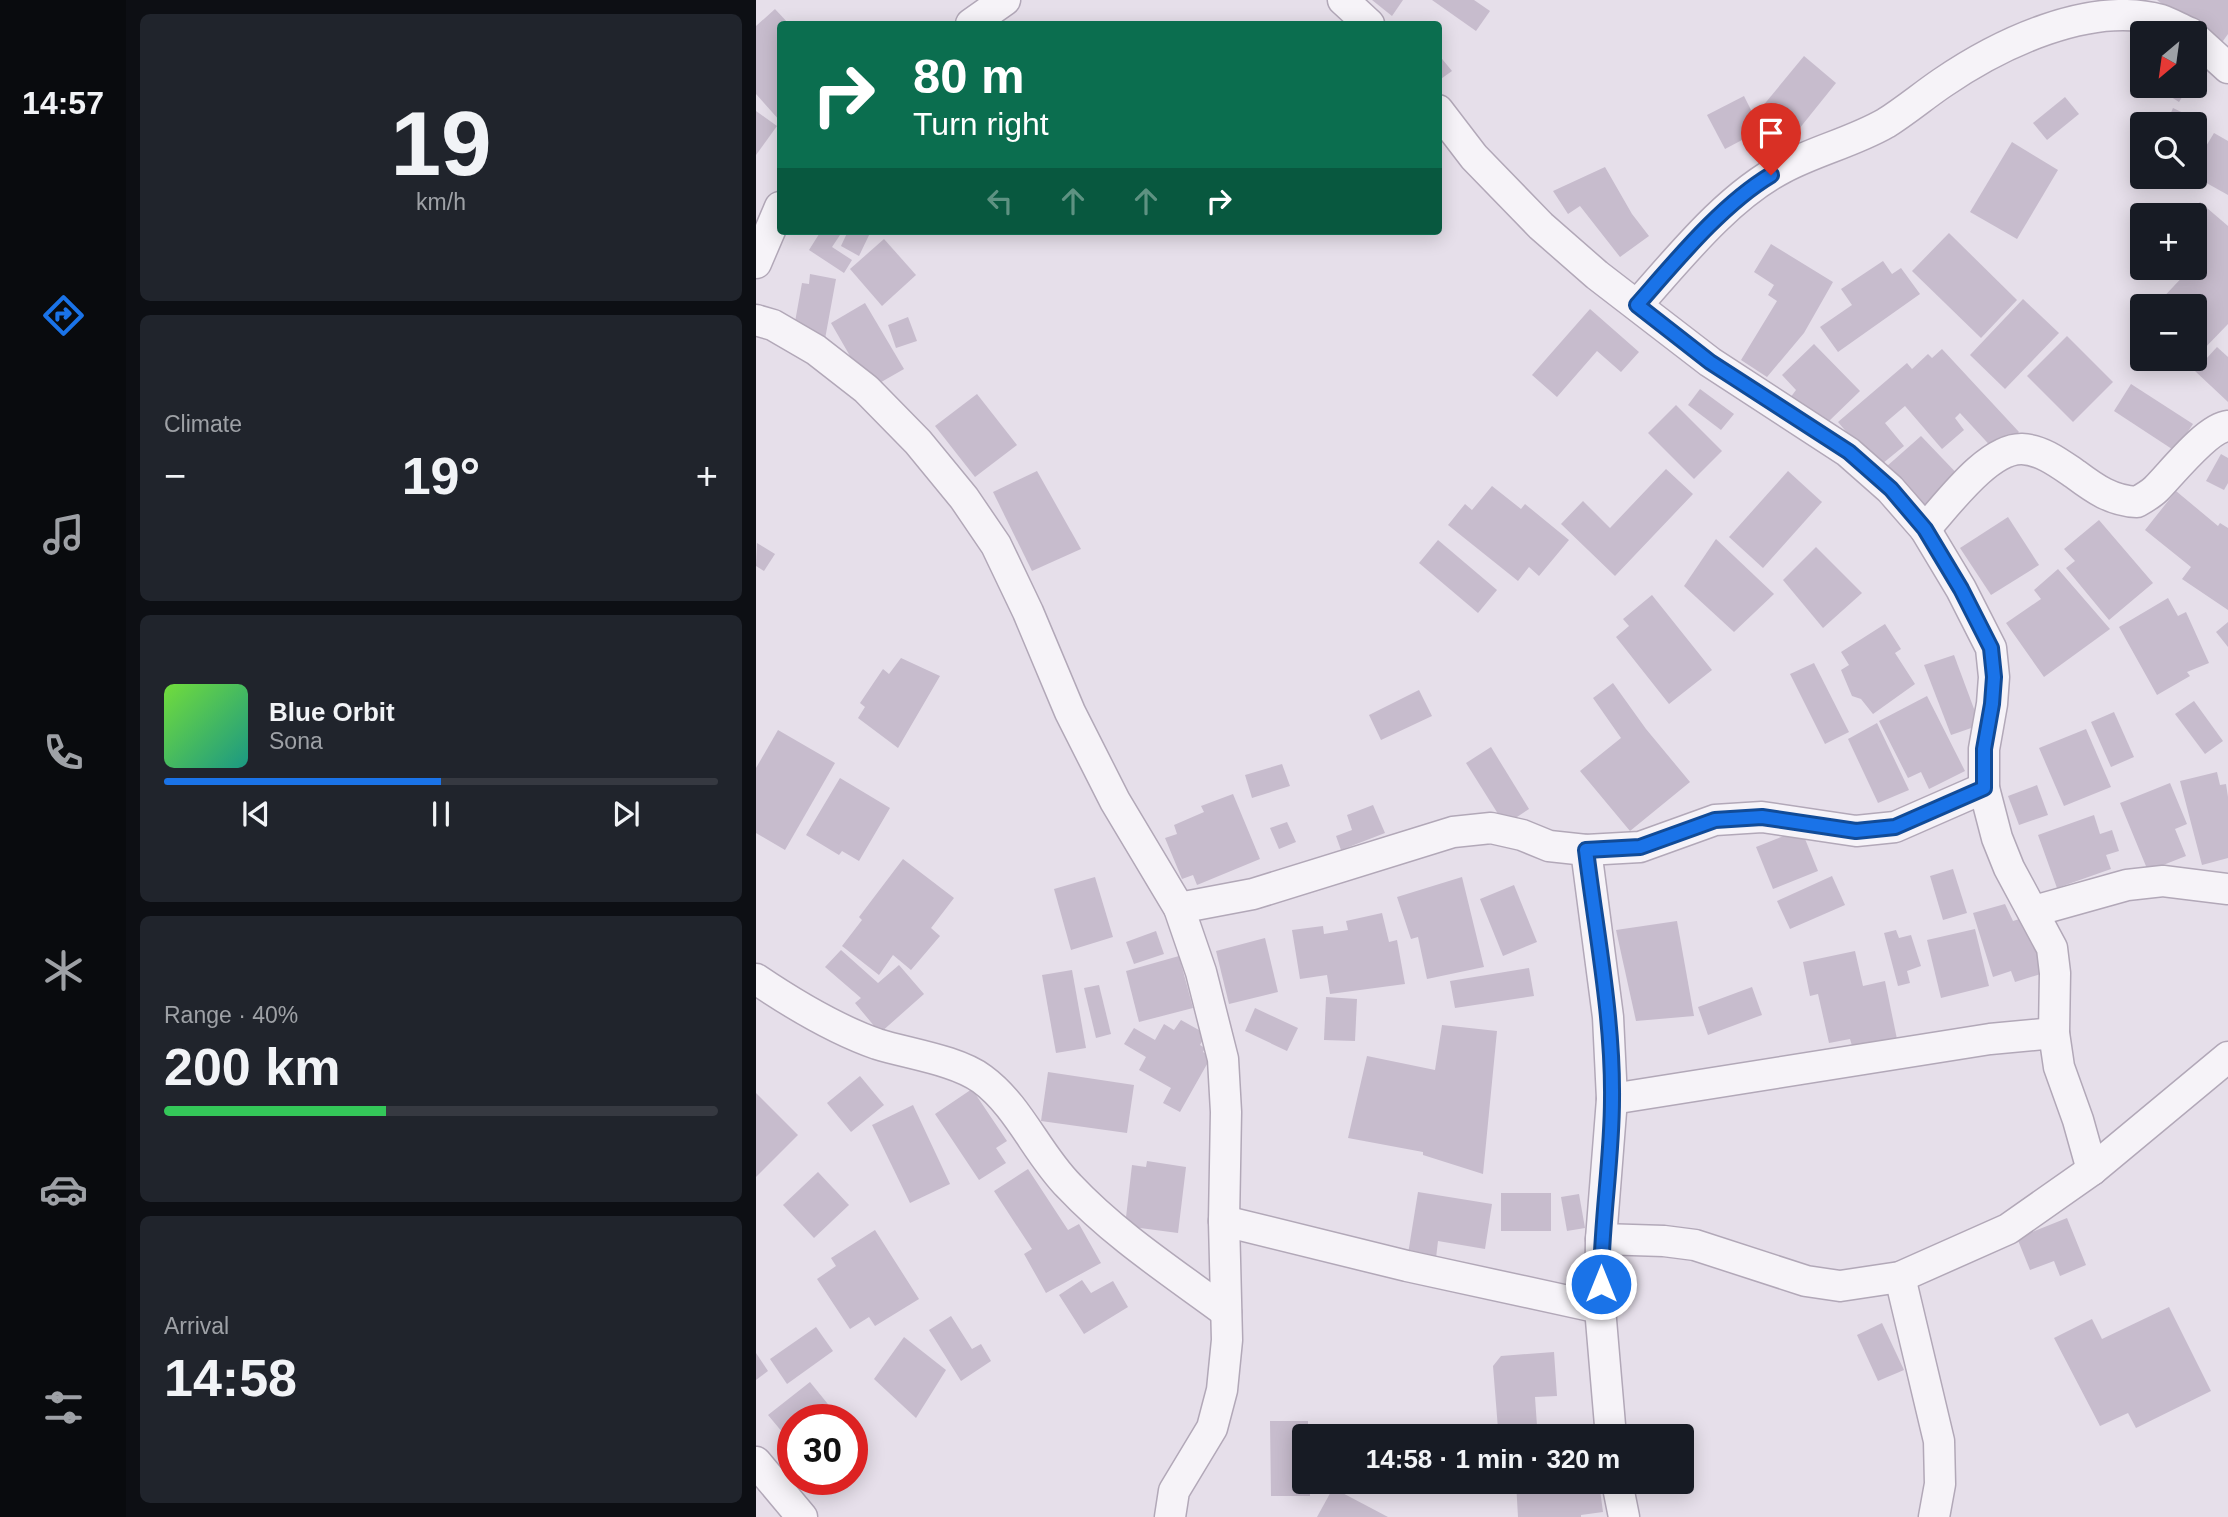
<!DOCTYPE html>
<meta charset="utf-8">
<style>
body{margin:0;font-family:Arial,sans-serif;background:#20242c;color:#f1f3f6;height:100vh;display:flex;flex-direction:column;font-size:26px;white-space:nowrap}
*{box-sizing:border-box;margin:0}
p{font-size:23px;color:#9ea1a6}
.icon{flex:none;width:38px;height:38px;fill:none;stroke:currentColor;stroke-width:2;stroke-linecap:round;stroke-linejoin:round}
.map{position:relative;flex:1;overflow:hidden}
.sheet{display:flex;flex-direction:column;gap:14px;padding:14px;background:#0d0f14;width:630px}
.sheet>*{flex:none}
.banner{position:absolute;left:21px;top:21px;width:665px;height:214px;border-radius:7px;box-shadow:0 4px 18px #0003;background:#0b6e4f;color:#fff;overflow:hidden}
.needle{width:46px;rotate:209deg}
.buttons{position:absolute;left:1374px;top:21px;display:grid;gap:14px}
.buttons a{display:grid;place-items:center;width:77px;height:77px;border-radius:7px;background:#171b24;box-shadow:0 4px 18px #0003;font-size:35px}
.speed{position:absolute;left:21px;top:1404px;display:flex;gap:14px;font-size:35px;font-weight:700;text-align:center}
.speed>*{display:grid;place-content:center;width:91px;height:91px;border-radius:50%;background:#171b24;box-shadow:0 4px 18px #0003;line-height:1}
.speed .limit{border:10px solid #d22;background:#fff;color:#111}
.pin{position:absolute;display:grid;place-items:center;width:60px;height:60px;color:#fff;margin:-72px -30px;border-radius:50% 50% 50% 0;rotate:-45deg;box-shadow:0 0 7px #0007}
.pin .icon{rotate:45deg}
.me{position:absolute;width:77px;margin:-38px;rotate:0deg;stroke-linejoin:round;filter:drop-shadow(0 0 5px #0008)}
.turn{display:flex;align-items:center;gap:24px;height:147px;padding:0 21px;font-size:32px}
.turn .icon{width:91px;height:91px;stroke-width:2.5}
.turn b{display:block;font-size:49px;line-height:60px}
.lanes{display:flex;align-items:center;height:66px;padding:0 21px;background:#0003;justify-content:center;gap:35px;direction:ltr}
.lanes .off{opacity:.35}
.big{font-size:52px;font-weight:700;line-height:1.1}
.sheet .card{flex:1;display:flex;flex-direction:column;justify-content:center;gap:10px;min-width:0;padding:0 24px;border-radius:10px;background:#20242c}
.sheet .dial{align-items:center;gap:0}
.dial b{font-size:91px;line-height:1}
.song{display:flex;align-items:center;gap:21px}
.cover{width:84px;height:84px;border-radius:10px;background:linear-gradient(135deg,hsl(100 70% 55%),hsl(170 70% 35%))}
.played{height:7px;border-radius:4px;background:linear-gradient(90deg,#1a73e8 50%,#363941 50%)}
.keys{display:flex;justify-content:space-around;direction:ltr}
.heat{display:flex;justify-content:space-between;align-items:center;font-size:38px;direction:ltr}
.charge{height:10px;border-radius:5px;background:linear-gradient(90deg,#34c759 40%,#363941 0)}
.trip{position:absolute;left:536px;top:1424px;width:402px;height:70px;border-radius:7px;background:#171b24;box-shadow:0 4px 18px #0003;font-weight:700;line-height:70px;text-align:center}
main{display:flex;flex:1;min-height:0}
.tab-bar{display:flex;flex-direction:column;width:126px;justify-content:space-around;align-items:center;background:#090b0e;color:#9ea1a6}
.tab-bar .icon{width:49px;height:49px}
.tab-bar .current{color:#1a73e8}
.tab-bar b{font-size:32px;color:#f1f3f6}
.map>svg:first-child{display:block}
</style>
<main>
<nav class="tab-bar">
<b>14:57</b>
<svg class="icon current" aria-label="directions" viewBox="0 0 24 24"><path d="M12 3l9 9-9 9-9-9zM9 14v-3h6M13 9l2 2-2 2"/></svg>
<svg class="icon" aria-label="music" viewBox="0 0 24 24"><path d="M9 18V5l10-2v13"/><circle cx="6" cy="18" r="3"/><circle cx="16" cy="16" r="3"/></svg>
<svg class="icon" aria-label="phone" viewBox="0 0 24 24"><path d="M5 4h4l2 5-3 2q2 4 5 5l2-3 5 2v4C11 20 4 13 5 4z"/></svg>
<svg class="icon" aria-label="climate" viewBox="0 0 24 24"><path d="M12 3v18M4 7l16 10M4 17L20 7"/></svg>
<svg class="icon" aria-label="car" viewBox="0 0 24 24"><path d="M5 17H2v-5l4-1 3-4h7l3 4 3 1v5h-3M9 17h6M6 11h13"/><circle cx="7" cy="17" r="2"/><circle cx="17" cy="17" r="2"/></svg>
<svg class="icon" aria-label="filters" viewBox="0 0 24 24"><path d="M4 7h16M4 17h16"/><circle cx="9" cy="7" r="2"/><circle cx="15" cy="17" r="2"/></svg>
</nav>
<section class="sheet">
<div class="card dial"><b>19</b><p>km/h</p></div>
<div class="card"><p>Climate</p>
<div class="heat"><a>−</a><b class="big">19°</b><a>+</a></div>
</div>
<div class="card">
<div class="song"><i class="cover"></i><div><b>Blue Orbit</b><p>Sona</p></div></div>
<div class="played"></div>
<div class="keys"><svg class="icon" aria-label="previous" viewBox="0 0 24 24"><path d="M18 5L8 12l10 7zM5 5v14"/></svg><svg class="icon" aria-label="pause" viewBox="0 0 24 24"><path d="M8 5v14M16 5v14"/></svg><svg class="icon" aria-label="next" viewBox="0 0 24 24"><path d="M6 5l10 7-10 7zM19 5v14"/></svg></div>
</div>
<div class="card"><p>Range · 40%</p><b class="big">200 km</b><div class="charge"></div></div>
<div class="card"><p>Arrival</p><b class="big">14:58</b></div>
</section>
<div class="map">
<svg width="1472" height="1517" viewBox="0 0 1472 1517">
<rect width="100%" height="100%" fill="#e6dfea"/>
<g fill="#c7bccd">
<path d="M616,0H647L636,16Z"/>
<path d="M676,0H718L734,11L720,31Z"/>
<path d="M1401,0H1472V34L1462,48Z"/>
<path d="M19,9L33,24H24V121L0,94V26Z"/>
<path d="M682,54L696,71L682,81Z"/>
<path d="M1048,56L1080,83L1039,134L1006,107Z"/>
<path d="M1403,86H1433L1423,102L1401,88Z"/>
<path d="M988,96L1005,130L969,149L951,115Z"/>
<path d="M1309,97L1323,114L1291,140L1277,123Z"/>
<path d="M1417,108L1444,121L1438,133V124H1410Z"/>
<path d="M0,111L21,126L0,155Z"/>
<path d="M1458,133L1472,141V195L1438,176V166Z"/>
<path d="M1256,142L1302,170L1261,239L1214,212Z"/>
<path d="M849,167L876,214L893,236L864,257L824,206L812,214L797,191Z"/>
<path d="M1444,202L1472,226V324L1444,353L1438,348V306H1399L1435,268H1438L1440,262L1438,261V215H1432Z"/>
<path d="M65,231H77L84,235L76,247L96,260L88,273L53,250Z"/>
<path d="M92,231H115L103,256L85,246Z"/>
<path d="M1193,233L1261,300L1225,338L1156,271Z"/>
<path d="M128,239L160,275L126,306L94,269Z"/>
<path d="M1015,244L1077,282L1048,333L1011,377L985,360L1021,301L1012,295L1018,285L998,272Z"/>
<path d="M1127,261L1136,274L1145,268L1164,294L1082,352L1064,327L1096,305L1085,289Z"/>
<path d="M54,274L80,279L69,339L37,333L46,283L53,284Z"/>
<path d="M1267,299L1303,333L1249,389L1214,355Z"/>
<path d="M109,303L148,369L113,389L75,323Z"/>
<path d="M834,309L883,352L865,372L841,351L801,397L776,375Z"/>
<path d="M152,317L161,341L140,348L132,325Z"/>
<path d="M1311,336L1357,382L1317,422L1271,376Z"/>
<path d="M1058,344L1104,391L1071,423L1031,402L1040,390L1026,375Z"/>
<path d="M1461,347L1472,357V402L1439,371Z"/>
<path d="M1186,349L1263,432L1241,453L1204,413L1199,418L1208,430L1186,449L1149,406L1129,423L1148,446L1121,468L1082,422L1151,363L1156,369L1172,354L1176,358Z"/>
<path d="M1375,384L1437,424L1419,451L1358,411Z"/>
<path d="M944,389L978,414L965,430L932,405Z"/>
<path d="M221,394L261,445L219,477L179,426Z"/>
<path d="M920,405L966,451L938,479L892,433Z"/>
<path d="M1165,436L1208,481L1174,513L1130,467Z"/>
<path d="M1465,454L1472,458V483L1468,490L1450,481Z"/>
<path d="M910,469L937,494L859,576L805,524L827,501L854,528Z"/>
<path d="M281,471L325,549L276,571L237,492Z"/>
<path d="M1032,471L1066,502L1007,568L973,537Z"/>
<path d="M736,486L765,509L769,504L813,540L783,576L773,567L762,581L692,525L709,504L716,510Z"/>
<path d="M1420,491L1462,526L1464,523L1472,528V610L1426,579L1435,567L1389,530Z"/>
<path d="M1252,517L1283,565L1235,595L1204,548Z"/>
<path d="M1343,520L1397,583L1353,620L1310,568L1319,561L1308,549Z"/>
<path d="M960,539L1018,594L978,632L928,586Z"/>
<path d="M682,540L741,590L722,613L663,563Z"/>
<path d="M1,543L19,554L8,571L0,566Z"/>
<path d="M1060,547L1106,593L1067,628L1027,580Z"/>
<path d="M1302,569L1354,629L1288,677L1250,623L1285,599L1278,590Z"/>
<path d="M896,595L956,670L913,704L860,637L873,626L867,619Z"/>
<path d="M1412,598L1422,616L1430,612L1453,663L1431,672L1434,676L1401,695L1363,627Z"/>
<path d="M1472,622V647L1460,632Z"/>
<path d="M1129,624L1145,649L1139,653L1159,684L1117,714L1105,699L1096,696L1085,670L1093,665L1085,652Z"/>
<path d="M1198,655L1224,725L1195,735L1168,665Z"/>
<path d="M145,658L184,676L142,748L102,718L109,707L104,703L127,669L133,674Z"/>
<path d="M1058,663L1093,732L1069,744L1034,674Z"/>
<path d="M857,683L890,729L934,782L874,831L824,771L865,738L837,698Z"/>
<path d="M663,690L676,716L625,740L613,715Z"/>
<path d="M1171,696L1209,771L1173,789L1165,772L1152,778L1123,721Z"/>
<path d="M1438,701L1467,741L1449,754L1419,714Z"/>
<path d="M1358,712L1378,757L1355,767L1335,722Z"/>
<path d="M1121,723L1153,790L1122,803L1092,739Z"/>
<path d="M1330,729L1355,787L1308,806L1283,748Z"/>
<path d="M22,730L79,763L29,850L0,833V768Z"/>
<path d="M735,747L773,809L749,825L710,763Z"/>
<path d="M526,764L534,786L496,798L489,775Z"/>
<path d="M1461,772L1464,785L1470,784L1472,797V858L1446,865L1424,781Z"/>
<path d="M84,778L134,808L103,861L86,851L83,855L50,835Z"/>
<path d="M1414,783L1431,824L1419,829L1430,856L1392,871L1364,803Z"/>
<path d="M1281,785L1292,815L1263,825L1252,796Z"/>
<path d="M477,794L504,859L441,885L437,875L426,879L409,838L421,834L418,825L448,812L445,806Z"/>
<path d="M617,805L629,833L585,850L580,836L596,830L591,815Z"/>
<path d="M1338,815L1344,834L1356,830L1363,851L1350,855L1355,869L1301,888L1282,835Z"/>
<path d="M531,822L540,842L523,849L514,828Z"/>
<path d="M1045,829L1062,871L1017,889L1000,847Z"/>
<path d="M147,859L198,898L175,928L184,936L155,970L137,955L123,975L86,946L106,920L103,917Z"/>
<path d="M1197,869L1211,913L1187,920L1174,876Z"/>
<path d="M1076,876L1089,905L1034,929L1021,901Z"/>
<path d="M339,877L357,937L315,950L298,889Z"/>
<path d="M706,877L728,967L671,979L662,937L655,939L641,897Z"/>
<path d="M758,885L781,942L747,956L724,899Z"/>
<path d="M1249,904L1257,921L1270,917L1291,972L1259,982L1255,971L1237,977L1217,913Z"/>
<path d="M626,913L633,942L641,940L649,984L574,994L571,975L544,979L536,930L567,926L568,934L592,930L590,921Z"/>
<path d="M921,921L938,1016L880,1021L860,930Z"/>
<path d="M1219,929L1233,986L1185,998L1171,940Z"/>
<path d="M1140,930L1143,938L1155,935L1165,966L1151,971L1154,983L1142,986L1128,933Z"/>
<path d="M400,931L408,954L378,964L370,942Z"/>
<path d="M509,938L522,992L473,1004L460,951Z"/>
<path d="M85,950L122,983L143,965L168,994L124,1033L99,1003L105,998L69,967Z"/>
<path d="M1099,951L1107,986L1129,981L1141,1039L1097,1049L1094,1039L1073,1043L1062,994L1054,996L1047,962Z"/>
<path d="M423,956L437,1008L383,1022L370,971Z"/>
<path d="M773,968L778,996L699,1008L694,981Z"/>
<path d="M316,970L330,1048L300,1053L286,975Z"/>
<path d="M343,985L355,1034L340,1038L328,988Z"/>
<path d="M996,987L1006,1015L952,1035L942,1007Z"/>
<path d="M570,997L601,999L599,1041L568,1040Z"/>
<path d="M499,1008L542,1028L531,1051L489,1031Z"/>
<path d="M425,1020L450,1034L444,1045L449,1048L447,1052L455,1057L424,1112L407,1103L415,1088L383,1070L390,1057L368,1044L378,1028L399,1040L408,1024L418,1030Z"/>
<path d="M686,1025L741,1031L727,1174L667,1155V1152L592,1138L611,1056L679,1070Z"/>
<path d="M292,1072L378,1085L371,1133L285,1121Z"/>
<path d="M104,1076L128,1105L95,1132L71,1103Z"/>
<path d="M216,1089L251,1141L240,1148L250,1163L223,1180L179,1114Z"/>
<path d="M0,1093L42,1135L0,1177Z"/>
<path d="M157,1105L194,1184L154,1203L116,1125Z"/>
<path d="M391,1161L430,1167L422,1233L369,1226L376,1165L390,1167Z"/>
<path d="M272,1169L312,1230L323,1224L345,1263L290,1293L268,1254L276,1249L238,1191Z"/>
<path d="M62,1172L93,1205L58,1238L27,1205Z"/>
<path d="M662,1192L736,1204L729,1249L682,1241L680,1258L652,1254Z"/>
<rect x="745" y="1193" width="50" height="38"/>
<path d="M823,1194L829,1228L811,1231L805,1197Z"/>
<path d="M1311,1218L1330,1265L1304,1276L1298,1261L1274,1270L1261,1238Z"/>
<path d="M119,1230L163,1299L119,1326L113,1317L94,1329L61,1279L80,1266L75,1258Z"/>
<path d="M326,1280L335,1293L357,1281L372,1307L328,1334L303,1295Z"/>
<path d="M1413,1307L1455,1391L1380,1428L1372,1413L1344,1426L1298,1338L1336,1319L1346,1339Z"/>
<path d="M195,1316L216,1349L225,1344L235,1361L205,1381L173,1330Z"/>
<path d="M1126,1323L1148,1370L1122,1381L1101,1335Z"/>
<path d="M60,1327L77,1351L31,1384L14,1359Z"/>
<path d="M148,1337L190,1370L160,1418L118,1379Z"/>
<path d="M798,1352L801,1396L779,1397L781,1426L742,1429L737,1366L745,1356Z"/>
<path d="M0,1353L12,1371L0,1380Z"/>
<path d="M54,1382L84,1419H37V1445L12,1415Z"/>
<path d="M514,1421H552V1425L564,1424L566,1437H548V1482H562L554,1485V1496H515Z"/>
<path d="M760,1482H843L847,1512L825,1515V1517H762Z"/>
<path d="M577,1488L632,1517H561Z"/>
</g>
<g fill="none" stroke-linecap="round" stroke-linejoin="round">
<g stroke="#b2a8b8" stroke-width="33">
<g id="street">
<path d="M587,0L613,24"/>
<path d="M215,24L249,0"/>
<path d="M1438,37L1472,68"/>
<path d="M682,110L718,157L785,226L841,275L954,362L1092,452L1134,489L1169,529L1205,589L1235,648L1238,677L1236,704L1228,749V788L1241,838L1253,868L1296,948L1299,973L1298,1033L1303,1067L1322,1120L1336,1170"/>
<path d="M0,263L24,207"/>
<path d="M881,305C923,258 971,197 1027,168C1061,150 1097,142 1130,123C1149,111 1167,96 1186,83C1243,44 1334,0 1405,20C1414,23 1424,29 1434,33"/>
<path d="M0,320L17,325L60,350L110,389L162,442L208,498L240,545L272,612L314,712L359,801L423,908L445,972L467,1059L470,1112L468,1221L471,1340L466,1390L456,1428L418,1491L414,1517"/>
<path d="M1169,529C1191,505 1232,448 1266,449C1286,450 1303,463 1319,474C1339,489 1356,501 1381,502C1388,498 1395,494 1400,489C1416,473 1451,428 1472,426"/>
<path d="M830,850L852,1017L856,1099L845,1239L844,1308L855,1437"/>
<path d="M423,908L497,894L697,832L735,828L766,835L793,846L830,850L884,847L959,820L1006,817L1100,831L1139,827L1228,788"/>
<path d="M1278,911L1371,885L1407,881L1472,889"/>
<path d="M0,979C37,1004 78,1029 121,1044C153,1054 200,1060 226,1079C263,1106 281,1154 313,1186C359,1235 416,1272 470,1312"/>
<path d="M856,1099L1234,1039L1298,1033"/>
<path d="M468,1221L651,1266L844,1308"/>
<path d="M845,1239L908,1241L939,1245L1050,1281L1084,1286L1144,1277L1252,1229L1336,1170L1472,1057"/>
<path d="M1144,1277L1183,1441L1184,1484L1178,1517"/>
<path d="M0,1462L46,1517"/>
<path d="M861,1482L868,1517"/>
</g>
</g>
<use href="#street" stroke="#f6f3f8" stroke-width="30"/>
</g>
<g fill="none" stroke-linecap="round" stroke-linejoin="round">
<g stroke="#114b97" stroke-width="18">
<path id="route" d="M845,1284C845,1222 856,1161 856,1099C857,1016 840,932 830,850L884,847L959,820L1006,817L1100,831L1139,827L1228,788V749L1236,704L1238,677L1235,648L1205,589L1169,529L1135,489L1093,452L954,362L881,305C919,262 965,205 1015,175"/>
</g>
<use href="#route" stroke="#1a73e8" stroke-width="12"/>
</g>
</svg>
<div class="buttons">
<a><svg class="needle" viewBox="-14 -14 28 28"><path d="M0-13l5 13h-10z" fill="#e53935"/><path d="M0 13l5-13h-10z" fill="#9ea1a6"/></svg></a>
<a><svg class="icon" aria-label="search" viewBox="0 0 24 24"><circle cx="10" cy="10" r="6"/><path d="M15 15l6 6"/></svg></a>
<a>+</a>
<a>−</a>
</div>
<div class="speed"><div class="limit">30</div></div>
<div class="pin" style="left:1015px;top:175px;background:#d93025"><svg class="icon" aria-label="arrive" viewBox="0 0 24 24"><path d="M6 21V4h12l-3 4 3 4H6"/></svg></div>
<svg class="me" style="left:845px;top:1284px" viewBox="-20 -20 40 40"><circle r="17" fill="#1a73e8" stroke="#fff" stroke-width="3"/><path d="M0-11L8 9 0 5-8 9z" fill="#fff"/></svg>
<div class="trip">14:58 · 1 min · 320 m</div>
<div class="banner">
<div class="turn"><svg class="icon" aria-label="right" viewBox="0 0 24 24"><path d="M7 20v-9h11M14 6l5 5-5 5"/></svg><div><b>80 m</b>Turn right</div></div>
<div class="lanes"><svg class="icon off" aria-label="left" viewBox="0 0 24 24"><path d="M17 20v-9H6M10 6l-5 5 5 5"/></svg><svg class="icon off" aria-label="ahead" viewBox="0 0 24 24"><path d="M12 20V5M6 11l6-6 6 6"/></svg><svg class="icon off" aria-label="ahead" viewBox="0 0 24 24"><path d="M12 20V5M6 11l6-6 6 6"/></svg><svg class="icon" aria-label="right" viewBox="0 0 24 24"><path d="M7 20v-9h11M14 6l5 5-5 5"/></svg></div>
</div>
</div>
</main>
